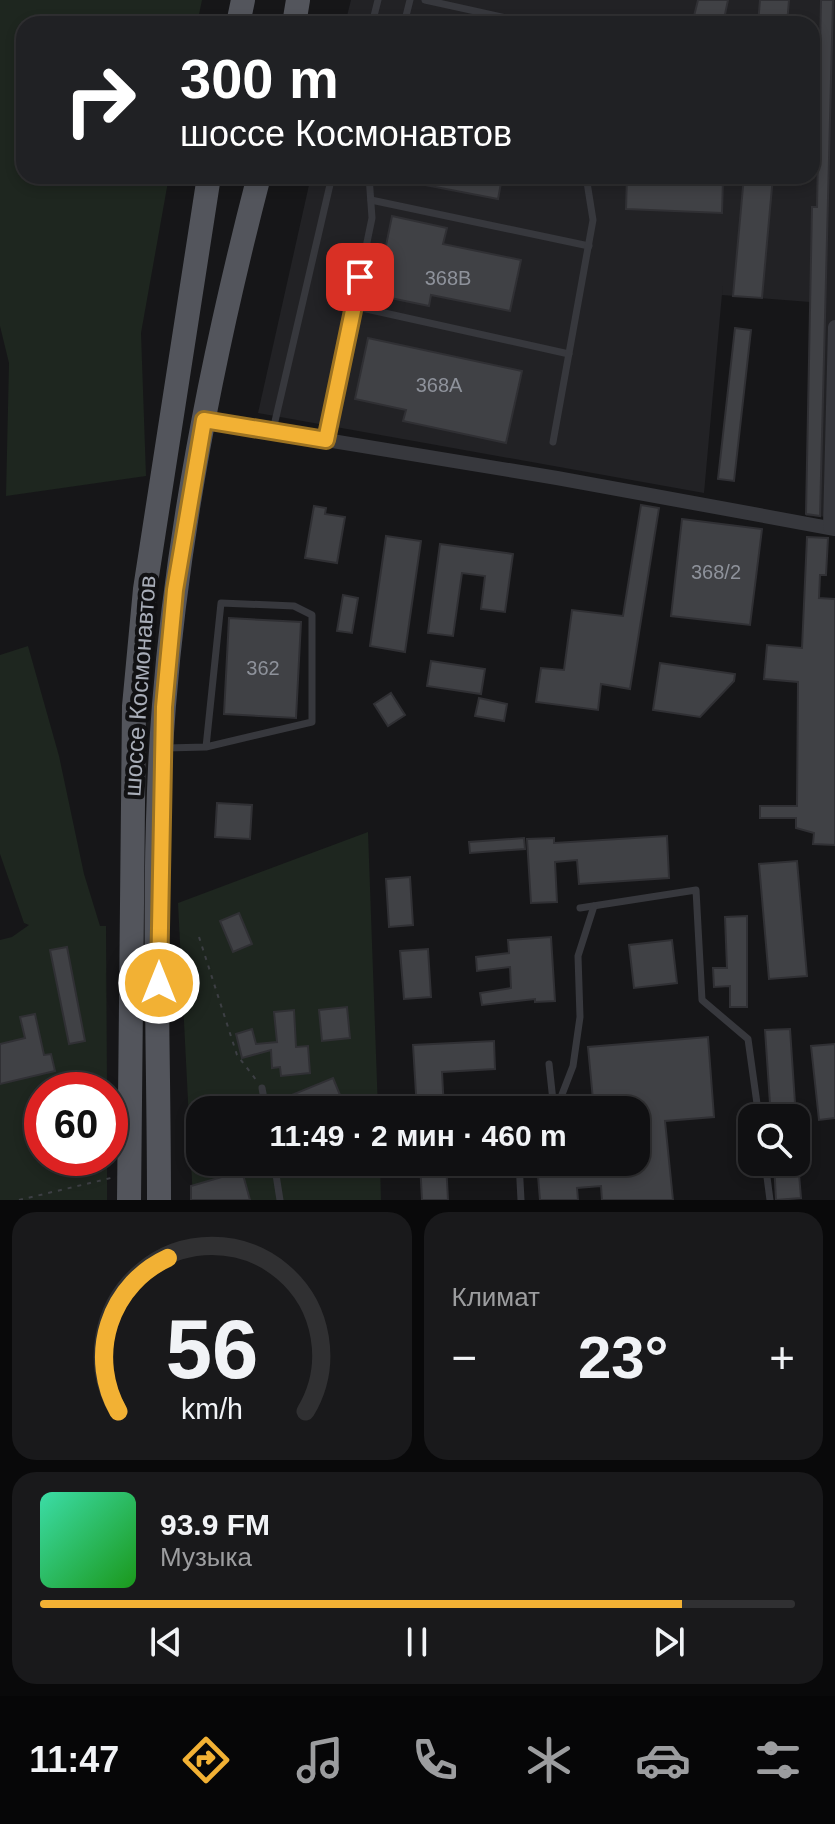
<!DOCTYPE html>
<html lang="ru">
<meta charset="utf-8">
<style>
body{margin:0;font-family:Helvetica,sans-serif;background:#19191b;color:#f1f3f6;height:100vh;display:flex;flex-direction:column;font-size:30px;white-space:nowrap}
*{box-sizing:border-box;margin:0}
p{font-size:26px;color:#9c9d9f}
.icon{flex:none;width:44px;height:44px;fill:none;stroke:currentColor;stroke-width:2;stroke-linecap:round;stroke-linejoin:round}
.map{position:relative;height:1200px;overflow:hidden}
.panel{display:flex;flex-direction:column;gap:12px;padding:12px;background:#09090a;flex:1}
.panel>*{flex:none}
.banner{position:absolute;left:16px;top:16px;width:804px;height:168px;border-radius:24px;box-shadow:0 4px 12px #0003,0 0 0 2px #303032;background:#202124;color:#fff;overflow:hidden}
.fabs{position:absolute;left:738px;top:1104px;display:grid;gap:16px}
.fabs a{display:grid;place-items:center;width:72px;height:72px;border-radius:16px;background:#101012;box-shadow:0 4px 12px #0003,0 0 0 2px #303032;font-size:40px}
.speed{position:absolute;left:24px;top:1072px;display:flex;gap:16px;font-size:40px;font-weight:700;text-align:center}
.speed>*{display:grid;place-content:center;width:104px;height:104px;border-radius:50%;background:#101012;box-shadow:0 4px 12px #0003,0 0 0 2px #303032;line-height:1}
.speed .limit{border:12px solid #d22;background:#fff;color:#111}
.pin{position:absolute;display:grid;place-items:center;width:68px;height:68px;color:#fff;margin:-34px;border-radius:16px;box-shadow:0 4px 12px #0006}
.me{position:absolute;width:88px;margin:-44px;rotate:0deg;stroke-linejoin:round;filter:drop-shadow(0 0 6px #0008)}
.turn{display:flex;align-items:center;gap:28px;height:168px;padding:0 32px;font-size:36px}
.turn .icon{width:104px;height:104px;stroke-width:2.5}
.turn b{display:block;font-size:56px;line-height:68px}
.big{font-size:60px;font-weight:800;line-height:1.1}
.panel .tile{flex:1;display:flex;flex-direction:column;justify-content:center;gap:12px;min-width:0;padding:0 28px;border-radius:24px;background:#19191b}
.panel .dial{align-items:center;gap:0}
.dial svg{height:208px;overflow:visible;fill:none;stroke:#303032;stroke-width:7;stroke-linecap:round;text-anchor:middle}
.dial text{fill:#f1f3f6;stroke:none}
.song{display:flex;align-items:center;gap:24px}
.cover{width:96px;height:96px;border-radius:12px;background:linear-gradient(135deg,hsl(160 70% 55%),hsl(120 70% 35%))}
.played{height:8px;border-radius:4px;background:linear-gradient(90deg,#f2b134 85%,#303032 85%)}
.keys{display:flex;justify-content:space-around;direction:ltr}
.heat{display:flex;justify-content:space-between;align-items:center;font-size:44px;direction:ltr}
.panel .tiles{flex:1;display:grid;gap:12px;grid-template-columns:1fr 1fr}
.tile:last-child{grid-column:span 2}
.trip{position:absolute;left:186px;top:1096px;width:464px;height:80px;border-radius:24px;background:#101012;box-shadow:0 4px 12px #0003,0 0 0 2px #303032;font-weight:800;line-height:80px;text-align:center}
.dock{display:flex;height:128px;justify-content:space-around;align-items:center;background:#060607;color:#9c9d9f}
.dock .icon{width:56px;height:56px}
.dock .on{color:#f2b134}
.dock b{font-size:36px;color:#f1f3f6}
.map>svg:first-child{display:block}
</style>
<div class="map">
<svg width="835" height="1200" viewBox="0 0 835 1200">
<rect width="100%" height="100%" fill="#161618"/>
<path fill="#222225" d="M351,0H835V517L806,516L810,302L722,295L723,283L704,493L258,413L311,176H812V24H345Z"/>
<g fill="#1e261f">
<path d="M0,0H202L197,24H24V176H169L141,333L146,476L6,496L9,363L0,326Z"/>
<path d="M28,646L59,756L84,874L100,926H106L107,1090H42V1158H107V1200H0V940L12,937L29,925L24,923L0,854V655Z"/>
<path d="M368,832L378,1110H200V1162H380L381,1200H193L178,903Z"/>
</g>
<g fill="#404145" stroke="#303034" stroke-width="2">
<path d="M698,0H728L723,24H692Z"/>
<path d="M760,0H789L787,24H758Z"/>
<path d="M821,0H833L820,516L806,514L812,207H817Z"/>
<path d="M399,176H493L502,178L498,199L399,180Z"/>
<path d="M627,176L723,179L722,213L626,209Z"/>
<path d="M744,176H773L762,298L733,296Z"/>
<path d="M392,216L447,228L443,244L521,260L510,311L431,295L429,306L376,295Z"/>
<path d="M735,328L751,330L734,481L718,479Z"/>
<path d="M368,338L522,371L506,443L403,421L406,410L355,399Z"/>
<path d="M641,505L659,508L630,689L601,684L598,710L536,702L541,668L564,670L572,610L623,616Z"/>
<path d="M314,506L326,508L325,514L345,517L337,563L305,558Z"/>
<path d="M682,519L762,529L750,625L671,616Z"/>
<path d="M386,536L421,541L405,652L370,646Z"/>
<path d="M807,537L828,538L826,575H820L819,598L835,599V845L813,844L814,833L796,828V818H760V806H797L798,682L764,679L767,645L802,648Z"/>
<path d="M440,544L513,554L505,612L481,609L485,576L462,573L453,636L428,633Z"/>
<path d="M343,595L358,598L352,633L337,631Z"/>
<path d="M229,618L301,622L296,718L224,714Z"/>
<path d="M431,661L485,669L481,694L427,686Z"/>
<path d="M660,663L735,674L734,681L700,717L653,710Z"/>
<path d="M391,693L405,715L388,726L374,704Z"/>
<path d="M479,698L507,704L504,721L475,716Z"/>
<path d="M217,803L252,805L250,839L215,837Z"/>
<path d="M667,836L669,878L579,884L577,860L555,862L557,902L531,903L527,839L554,838V843Z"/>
<path d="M524,838L525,849L470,853L469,842Z"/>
<path d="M797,861L807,976L769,979L759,864Z"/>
<path d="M410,877L413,925L389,927L386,879Z"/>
<path d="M239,913L252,944L233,952L220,921Z"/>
<path d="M747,916V1007H730V986L714,987L713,968H727L725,917Z"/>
<path d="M551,937L555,1001L535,1002V999L482,1005L480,993L511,988L510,967L477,971L476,957L509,953L508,940Z"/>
<path d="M672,940L677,983L634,988L629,945Z"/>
<path d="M67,947L85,1041L69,1044L50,950Z"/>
<path d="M428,949L431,997L404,999L400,951Z"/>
<path d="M347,1007L350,1038L322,1041L319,1010Z"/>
<path d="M294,1010L296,1047L308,1046L310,1073L281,1076L280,1067L272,1068L271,1050L242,1058L236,1034L252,1029L256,1044L277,1042L274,1012Z"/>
<path d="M35,1014L44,1055L51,1054L55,1071L0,1084V1044L25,1038L20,1017Z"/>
<path d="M790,1029L796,1118H771L765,1030Z"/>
<path d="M708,1037L714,1117L665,1121L673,1200H602L601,1186L577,1188L578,1200H540L537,1164L636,1162V1110H594L588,1047Z"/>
<path d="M494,1041L495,1069L442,1072L444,1110H417L413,1045Z"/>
<path d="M835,1044V1118L819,1120L811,1046Z"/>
<path d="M333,1078L340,1095L304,1110H287L282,1099Z"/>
<path d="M420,1162H446L448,1200H422Z"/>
<path d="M774,1162H798L801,1198L776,1200Z"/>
<path d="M242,1171L250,1200H191V1186Z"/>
</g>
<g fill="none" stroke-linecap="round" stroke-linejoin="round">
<g stroke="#3d3f44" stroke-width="2" stroke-dasharray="4 6" stroke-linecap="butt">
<path d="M199,937L237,1055L257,1081"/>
<path d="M19,1200L111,1178"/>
</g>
<g stroke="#37383d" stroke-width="7">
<path d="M425,0L534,24"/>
<path d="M372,24L378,0"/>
<path d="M404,24L410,0"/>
<path d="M371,200L589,246"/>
<path d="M353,306L569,354"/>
<path d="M273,430L332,176"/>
<path d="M326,440L372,218L369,176"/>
<path d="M553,442L593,220L586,176"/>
<path d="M166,748L206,747L312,722V615L294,606L221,603L206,747"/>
<path d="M580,908L696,890L702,1000L748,1039L759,1118"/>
<path d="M549,1064L554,1110"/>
<path d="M262,1088L266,1110"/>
<path d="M556,1110L573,1066L580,1017L578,956L594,906"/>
<path d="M274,1162L280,1200"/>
<path d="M519,1162L521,1200"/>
<path d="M765,1162L770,1200"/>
</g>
<g stroke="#37383d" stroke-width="14">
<path d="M204,420L557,478L835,529"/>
<path d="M830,527L835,327"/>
</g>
<g stroke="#53555c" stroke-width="24">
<path d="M238,24L243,0"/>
<path d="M294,24L298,0"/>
<path d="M129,1200L134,706L145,589L209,176"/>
<path d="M159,1200C159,1036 151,869 164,705C178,526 214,349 259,176"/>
</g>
</g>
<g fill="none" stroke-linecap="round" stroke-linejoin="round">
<g stroke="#9d7322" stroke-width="20">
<path id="route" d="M159,983L164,707L175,590L204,420L326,440L360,277"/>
</g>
<use href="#route" stroke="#f2b134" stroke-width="14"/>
</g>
<g text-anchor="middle" stroke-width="8" stroke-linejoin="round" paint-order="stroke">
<g font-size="20" fill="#8e929b">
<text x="448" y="285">368В</text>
<text x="439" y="392">368А</text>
<text x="716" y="579">368/2</text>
<text x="263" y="675">362</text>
</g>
<g font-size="24" fill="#a8adb8" stroke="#111113">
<text transform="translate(140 686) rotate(-86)" y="8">шоссе Космонавтов</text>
</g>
</g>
</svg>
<div class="fabs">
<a><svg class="icon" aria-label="search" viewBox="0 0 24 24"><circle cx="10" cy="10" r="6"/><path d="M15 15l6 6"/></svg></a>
</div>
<div class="speed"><div class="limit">60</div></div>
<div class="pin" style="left:360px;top:277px;background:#d93025"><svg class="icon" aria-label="arrive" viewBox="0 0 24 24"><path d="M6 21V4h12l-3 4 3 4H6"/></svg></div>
<svg class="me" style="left:159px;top:983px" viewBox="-20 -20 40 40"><circle r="17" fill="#f2b134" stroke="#fff" stroke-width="3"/><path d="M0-11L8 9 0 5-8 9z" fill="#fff"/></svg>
<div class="trip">11:49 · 2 мин · 460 m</div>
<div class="banner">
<div class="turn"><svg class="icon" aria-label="right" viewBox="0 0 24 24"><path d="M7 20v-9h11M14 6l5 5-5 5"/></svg><div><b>300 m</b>шоссе Космонавтов</div></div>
</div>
</div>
<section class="panel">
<div class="tiles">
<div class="tile dial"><svg viewBox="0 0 100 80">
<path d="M14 69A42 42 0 1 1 86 69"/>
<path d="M14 69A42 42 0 0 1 33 10" stroke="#f2b134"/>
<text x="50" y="56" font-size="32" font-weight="700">56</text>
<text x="50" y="72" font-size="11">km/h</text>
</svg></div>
<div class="tile"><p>Климат</p>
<div class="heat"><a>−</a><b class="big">23°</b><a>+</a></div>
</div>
<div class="tile">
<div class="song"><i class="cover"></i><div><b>93.9 FM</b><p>Музыка</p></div></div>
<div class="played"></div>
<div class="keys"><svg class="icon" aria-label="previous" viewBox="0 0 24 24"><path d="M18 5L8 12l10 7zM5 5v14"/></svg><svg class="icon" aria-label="pause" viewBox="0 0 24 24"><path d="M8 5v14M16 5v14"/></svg><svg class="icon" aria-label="next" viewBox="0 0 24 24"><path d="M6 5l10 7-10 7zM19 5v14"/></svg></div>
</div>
</div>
</section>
<nav class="dock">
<b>11:47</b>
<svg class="icon on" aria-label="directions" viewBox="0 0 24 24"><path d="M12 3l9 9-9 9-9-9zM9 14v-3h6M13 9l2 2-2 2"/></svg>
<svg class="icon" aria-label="music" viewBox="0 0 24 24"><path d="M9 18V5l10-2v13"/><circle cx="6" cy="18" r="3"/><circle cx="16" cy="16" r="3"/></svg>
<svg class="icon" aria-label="phone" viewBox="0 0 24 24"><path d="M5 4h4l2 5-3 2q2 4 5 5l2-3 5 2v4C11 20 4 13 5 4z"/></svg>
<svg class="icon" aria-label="climate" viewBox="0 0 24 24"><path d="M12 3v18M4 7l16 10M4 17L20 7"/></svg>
<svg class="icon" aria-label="car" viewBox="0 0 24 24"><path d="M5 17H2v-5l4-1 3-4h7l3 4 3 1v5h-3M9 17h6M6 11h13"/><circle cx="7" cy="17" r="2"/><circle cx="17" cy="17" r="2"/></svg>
<svg class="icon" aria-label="filters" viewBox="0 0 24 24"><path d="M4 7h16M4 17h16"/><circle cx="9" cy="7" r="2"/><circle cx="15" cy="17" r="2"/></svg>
</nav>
